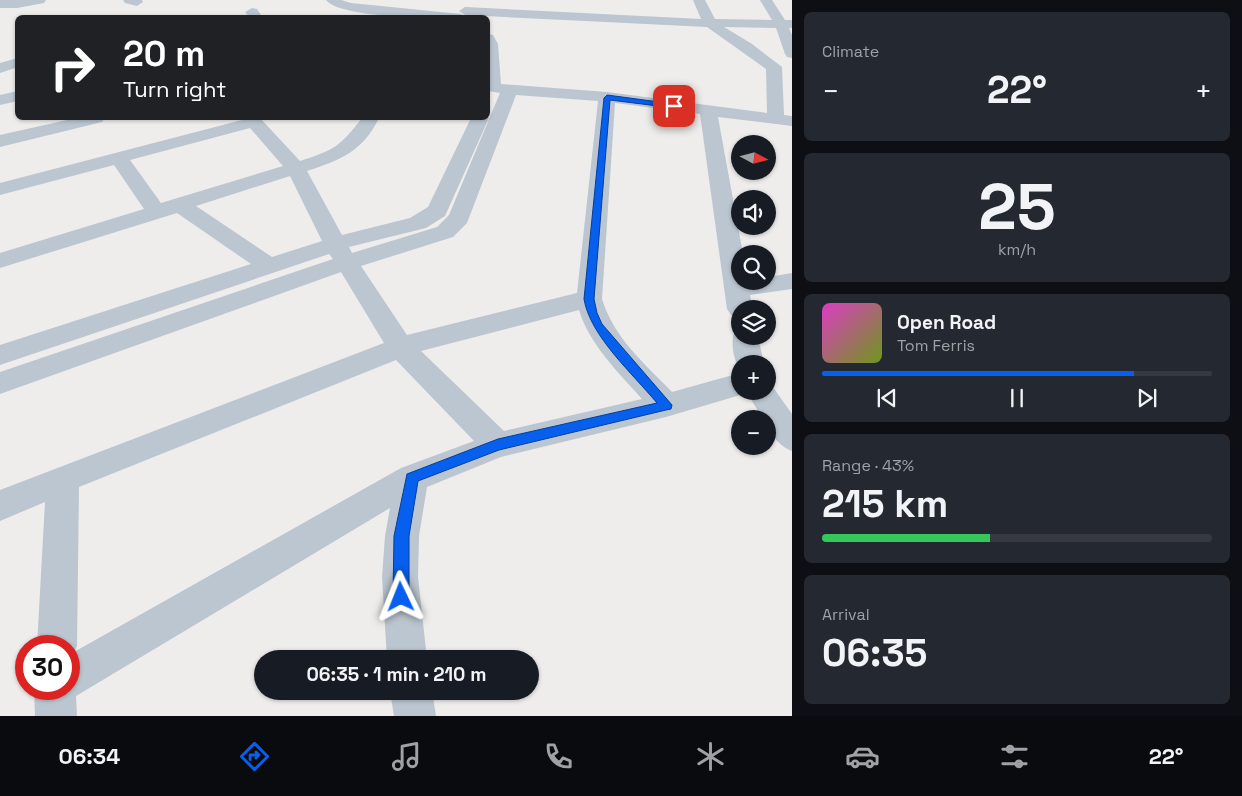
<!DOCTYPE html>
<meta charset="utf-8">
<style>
body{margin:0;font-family:"Space Grotesk",sans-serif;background:#242831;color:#f1f3f6;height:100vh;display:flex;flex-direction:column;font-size:19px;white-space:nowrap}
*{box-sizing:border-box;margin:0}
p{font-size:16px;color:#9ea1a6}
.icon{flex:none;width:28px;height:28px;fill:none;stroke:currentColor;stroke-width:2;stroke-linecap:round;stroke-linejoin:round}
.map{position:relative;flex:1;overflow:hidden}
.side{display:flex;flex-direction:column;gap:12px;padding:12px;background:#0d0f14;width:450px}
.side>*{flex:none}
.guide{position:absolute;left:15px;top:15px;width:475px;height:105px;border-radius:8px;box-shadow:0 1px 4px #0004;background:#202124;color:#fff;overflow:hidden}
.needle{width:32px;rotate:97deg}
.buttons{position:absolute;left:731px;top:135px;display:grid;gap:10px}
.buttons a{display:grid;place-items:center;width:45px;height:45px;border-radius:50%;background:#171b24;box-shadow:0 1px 4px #0004;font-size:25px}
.speed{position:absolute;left:15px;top:635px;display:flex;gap:10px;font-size:25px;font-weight:700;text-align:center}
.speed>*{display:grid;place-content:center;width:65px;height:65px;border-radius:50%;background:#171b24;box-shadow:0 1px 4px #0004;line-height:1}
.speed .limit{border:8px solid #d22;background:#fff;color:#111}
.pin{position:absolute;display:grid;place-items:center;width:42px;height:42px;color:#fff;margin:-21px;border-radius:10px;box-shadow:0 2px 8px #0006}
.me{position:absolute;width:55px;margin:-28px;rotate:358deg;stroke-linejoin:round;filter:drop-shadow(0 0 4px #0008)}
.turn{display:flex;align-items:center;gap:18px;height:105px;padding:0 25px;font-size:22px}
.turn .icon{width:65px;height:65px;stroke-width:2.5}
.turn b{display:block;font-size:35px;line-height:42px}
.big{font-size:38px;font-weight:600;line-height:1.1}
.side .card{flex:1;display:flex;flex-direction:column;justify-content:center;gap:8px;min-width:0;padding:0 18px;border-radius:8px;background:#242831}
.side .dial{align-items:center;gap:0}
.dial b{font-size:65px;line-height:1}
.song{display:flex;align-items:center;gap:15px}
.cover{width:60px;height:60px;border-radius:8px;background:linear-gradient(135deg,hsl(310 70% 55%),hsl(80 70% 35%))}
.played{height:5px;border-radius:2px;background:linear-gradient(90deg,#075fee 80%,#363941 80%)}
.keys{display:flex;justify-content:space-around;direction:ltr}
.heat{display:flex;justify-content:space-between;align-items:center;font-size:28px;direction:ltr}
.charge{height:8px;border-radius:4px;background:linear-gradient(90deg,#34c759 43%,#363941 0)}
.trip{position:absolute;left:254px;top:650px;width:285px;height:50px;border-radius:25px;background:#171b24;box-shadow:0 1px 4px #0004;font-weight:600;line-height:50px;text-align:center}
.tab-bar{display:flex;height:80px;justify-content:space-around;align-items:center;background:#090b0e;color:#9ea1a6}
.tab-bar .icon{width:35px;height:35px}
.tab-bar .current{color:#075fee}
.tab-bar b{font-size:22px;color:#f1f3f6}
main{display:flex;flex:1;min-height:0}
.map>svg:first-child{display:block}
</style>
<main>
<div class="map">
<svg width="792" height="716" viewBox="0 0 792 716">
<rect width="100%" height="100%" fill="#efecec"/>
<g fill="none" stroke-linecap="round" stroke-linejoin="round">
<g fill="#bbc6d0" fill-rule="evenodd">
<path d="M0,0H46L44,3L17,8H0Z"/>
<path d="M123,0H142L143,2L137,6L125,3Z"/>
<path d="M326,0H341L351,3L461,14L467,18C441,18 341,19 326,0Z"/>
<path d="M693,0H705L715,19L772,20L760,0H772L785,20H792V28H789L792,35V58L787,57L785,54L776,28L724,27L752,44L782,67L784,115L792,116V126L718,117L743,254H740V281H768V277L792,273V289L750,295L753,309H740V318L731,315L727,309L700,114L615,103L602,299C614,338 644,363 672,392L740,373V391H768V382L770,383L792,414V451C779,446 768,433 768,419H763L747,393L666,417L501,457L427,487L419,536L418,577L427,659H387L382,577L385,536L390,508L76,696L77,716H35L34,689H69V646H37L45,502L0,521V490L384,343L341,272L0,394V372L333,259L329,254L0,365V345L251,264L177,213L0,268V253L144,209L114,165L0,195V183L242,120V118H260L300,161C335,150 340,146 362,118H379C363,151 341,160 307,171L342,235L410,218L428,207L471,118L488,116L489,118L445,216L426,228L349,247L352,253L437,227L449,215L500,93L488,91V34L493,35L498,44L501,84L607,92L767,113L766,69L707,27L465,15L459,11L465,7L701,19ZM516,95L598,101L577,293L407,335L361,266L453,237L467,223ZM250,128L283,166L161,203L130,160ZM290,176L322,241L272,257L196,206ZM579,310C589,344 619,373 642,399L504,431L421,351ZM396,360L474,441L401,468L74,652L77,646L79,487Z"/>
<path d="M252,8L257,9L263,18H250L245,12Z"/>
<path d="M18,58V67L0,73V63Z"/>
<path d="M18,91V101L0,105V95Z"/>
<path d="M76,118H105L102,122L0,147V135Z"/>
<path d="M740,328V336H758L764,364H740V371C734,360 729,340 736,329Z"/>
<path d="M390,691H432L436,716H394Z"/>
</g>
</g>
<path fill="#075fee" stroke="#053e9b" d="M607,95L674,104L678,106L674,108L610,100L594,299L597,313L602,324L672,405L671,409L666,410L499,450L418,481L409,536V597L406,602L401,604L395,602L393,597L394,536L407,474L498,439L657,403C633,374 590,336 584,299L604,98Z"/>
</svg>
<div class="buttons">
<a><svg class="needle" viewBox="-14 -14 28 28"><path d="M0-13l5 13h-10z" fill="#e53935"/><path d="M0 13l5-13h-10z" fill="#9ea1a6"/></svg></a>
<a><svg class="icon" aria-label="sound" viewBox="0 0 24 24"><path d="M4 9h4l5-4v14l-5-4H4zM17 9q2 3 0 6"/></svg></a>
<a><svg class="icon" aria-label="search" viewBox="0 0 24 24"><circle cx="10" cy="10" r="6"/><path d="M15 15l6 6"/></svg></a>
<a><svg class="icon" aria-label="layers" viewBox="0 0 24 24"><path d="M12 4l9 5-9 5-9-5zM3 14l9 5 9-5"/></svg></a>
<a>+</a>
<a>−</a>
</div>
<div class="speed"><div class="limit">30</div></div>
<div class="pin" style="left:674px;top:106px;background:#d93025"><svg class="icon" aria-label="arrive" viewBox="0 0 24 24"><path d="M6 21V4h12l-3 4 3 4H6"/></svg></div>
<svg class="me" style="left:401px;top:597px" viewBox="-20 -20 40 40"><path d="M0-17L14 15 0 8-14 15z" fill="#075fee" stroke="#fff" stroke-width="4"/></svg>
<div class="trip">06:35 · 1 min · 210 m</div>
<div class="guide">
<div class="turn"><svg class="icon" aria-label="right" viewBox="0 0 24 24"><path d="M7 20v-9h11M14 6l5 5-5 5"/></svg><div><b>20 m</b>Turn right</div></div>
</div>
</div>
<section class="side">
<div class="card"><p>Climate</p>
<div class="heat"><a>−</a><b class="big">22°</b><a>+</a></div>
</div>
<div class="card dial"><b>25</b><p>km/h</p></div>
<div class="card">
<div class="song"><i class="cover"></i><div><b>Open Road</b><p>Tom Ferris</p></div></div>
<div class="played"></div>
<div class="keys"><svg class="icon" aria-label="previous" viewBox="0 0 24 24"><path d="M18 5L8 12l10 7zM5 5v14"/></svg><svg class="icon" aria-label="pause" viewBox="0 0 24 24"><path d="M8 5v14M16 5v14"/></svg><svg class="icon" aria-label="next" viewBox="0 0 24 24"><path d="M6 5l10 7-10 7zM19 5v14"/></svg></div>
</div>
<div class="card"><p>Range · 43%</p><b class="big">215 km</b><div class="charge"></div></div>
<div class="card"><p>Arrival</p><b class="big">06:35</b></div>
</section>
</main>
<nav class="tab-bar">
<b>06:34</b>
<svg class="icon current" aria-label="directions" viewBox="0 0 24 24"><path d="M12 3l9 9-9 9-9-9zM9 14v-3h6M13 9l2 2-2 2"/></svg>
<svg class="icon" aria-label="music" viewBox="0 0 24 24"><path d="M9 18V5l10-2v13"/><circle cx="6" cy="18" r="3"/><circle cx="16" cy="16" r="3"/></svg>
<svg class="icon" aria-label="phone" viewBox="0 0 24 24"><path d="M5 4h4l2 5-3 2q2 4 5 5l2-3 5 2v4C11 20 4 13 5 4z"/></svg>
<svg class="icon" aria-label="climate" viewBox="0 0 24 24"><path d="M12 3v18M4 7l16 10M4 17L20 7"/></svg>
<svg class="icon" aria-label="car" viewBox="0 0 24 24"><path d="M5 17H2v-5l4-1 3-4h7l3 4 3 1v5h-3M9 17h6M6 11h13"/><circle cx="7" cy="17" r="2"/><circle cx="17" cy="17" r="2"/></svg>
<svg class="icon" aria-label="filters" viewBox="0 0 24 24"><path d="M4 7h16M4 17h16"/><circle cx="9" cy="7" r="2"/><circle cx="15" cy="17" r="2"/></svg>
<b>22°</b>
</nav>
